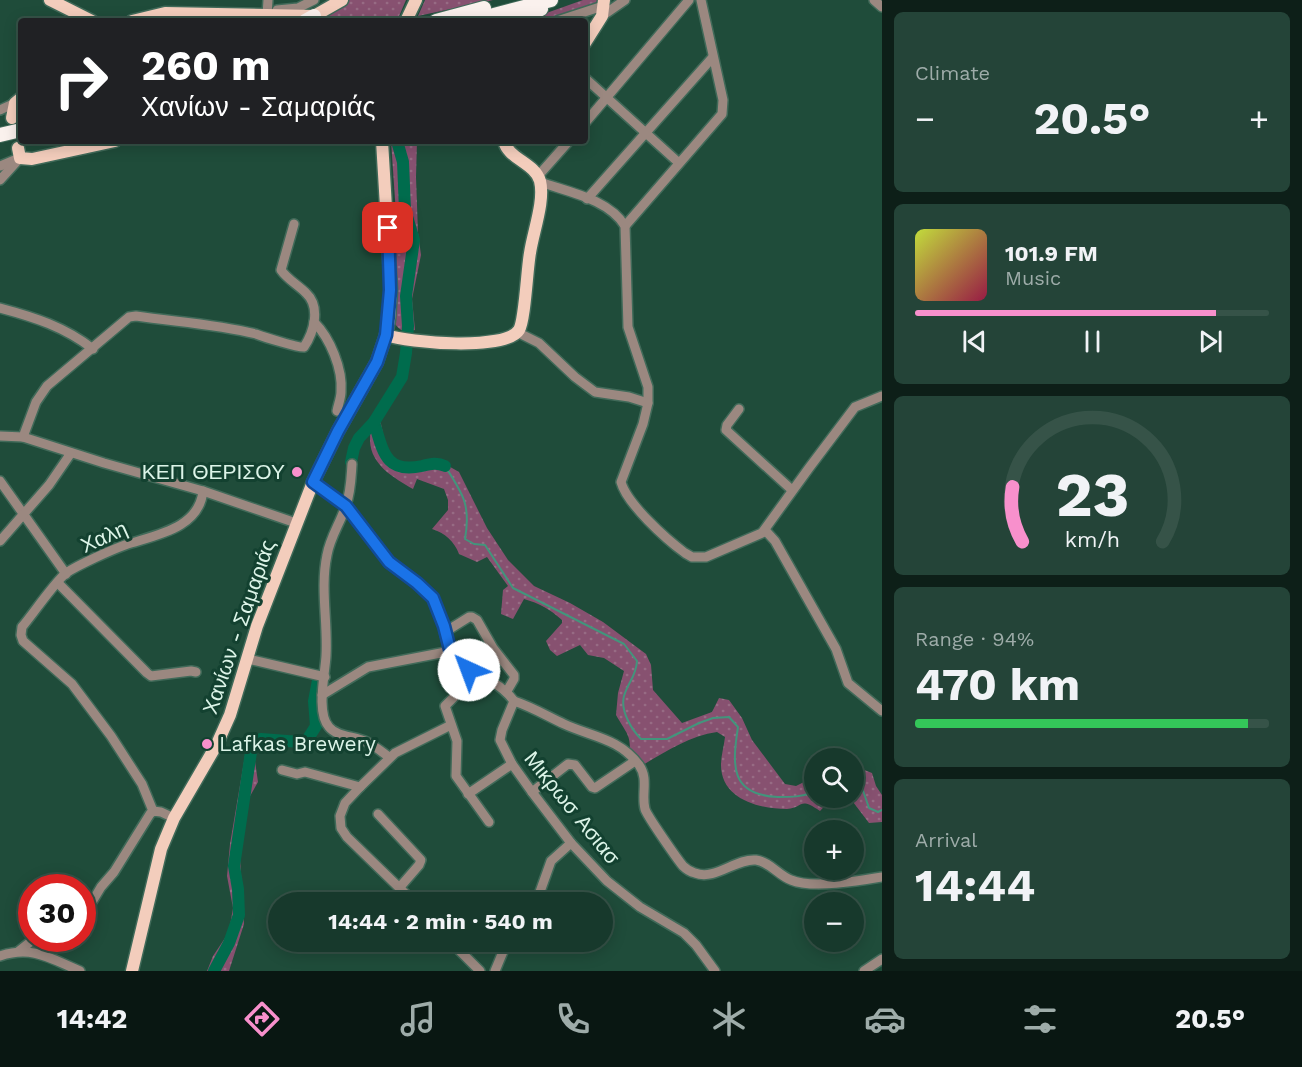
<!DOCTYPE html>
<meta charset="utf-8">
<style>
body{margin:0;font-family:"Work Sans",sans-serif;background:#244438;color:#f1f3f6;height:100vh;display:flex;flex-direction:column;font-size:22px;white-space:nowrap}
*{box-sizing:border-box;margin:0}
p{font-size:20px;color:#9eaca9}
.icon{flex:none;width:33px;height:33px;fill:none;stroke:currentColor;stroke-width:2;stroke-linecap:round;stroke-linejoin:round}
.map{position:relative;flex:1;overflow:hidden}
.details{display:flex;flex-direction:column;gap:12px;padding:12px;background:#0d1f18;width:420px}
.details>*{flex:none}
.top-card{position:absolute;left:18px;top:18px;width:570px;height:126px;border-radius:6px;box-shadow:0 3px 15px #0003,0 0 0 2px #365348;background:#202124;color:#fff;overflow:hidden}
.fabs{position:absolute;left:804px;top:748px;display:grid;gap:12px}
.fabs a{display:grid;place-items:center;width:60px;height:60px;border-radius:50%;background:#17392c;box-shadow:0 3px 15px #0003,0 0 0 2px #365348;font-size:30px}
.speed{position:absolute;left:18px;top:874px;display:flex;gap:12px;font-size:30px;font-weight:700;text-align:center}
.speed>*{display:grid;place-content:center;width:78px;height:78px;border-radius:50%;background:#17392c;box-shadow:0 3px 15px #0003,0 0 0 2px #365348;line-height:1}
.speed .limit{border:9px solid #d22;background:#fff;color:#111}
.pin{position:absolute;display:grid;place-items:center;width:51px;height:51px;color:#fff;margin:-26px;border-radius:12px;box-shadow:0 3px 9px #0006}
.me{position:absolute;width:66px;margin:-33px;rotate:317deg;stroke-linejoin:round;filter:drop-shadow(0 0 4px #0008)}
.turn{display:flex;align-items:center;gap:21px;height:126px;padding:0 24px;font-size:27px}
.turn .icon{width:78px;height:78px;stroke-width:2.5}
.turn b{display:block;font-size:42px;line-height:51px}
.big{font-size:45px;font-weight:700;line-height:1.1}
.details .tile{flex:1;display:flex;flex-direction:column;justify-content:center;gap:9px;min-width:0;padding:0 21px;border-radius:9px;background:#244438}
.details .dial{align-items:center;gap:0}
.dial svg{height:156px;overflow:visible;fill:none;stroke:#365348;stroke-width:7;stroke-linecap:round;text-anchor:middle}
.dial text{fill:#f1f3f6;stroke:none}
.song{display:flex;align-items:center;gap:18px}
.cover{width:72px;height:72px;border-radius:9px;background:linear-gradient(135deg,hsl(70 70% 55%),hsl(340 70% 35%))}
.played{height:6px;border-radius:3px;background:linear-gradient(90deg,#f890cc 85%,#365348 85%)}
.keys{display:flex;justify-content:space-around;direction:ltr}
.heat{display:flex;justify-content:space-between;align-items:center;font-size:33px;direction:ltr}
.charge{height:9px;border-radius:4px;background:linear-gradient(90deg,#34c759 94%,#365348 0)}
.trip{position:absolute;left:268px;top:892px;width:345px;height:60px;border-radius:30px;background:#17392c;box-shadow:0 3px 15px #0003,0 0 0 2px #365348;font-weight:700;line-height:60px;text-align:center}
.tab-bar{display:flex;height:96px;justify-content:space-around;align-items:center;background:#091712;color:#9eaca9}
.tab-bar .icon{width:42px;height:42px}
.tab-bar .selected{color:#f890cc}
.tab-bar b{font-size:27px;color:#f1f3f6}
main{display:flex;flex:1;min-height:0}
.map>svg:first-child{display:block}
</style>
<main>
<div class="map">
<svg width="882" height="971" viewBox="0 0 882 971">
<defs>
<pattern id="grass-dots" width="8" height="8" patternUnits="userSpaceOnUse" patternTransform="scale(1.5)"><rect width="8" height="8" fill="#875170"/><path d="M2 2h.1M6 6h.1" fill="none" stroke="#976b84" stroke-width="1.8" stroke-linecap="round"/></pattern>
</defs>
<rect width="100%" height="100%" fill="#1f4c3a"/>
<g fill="url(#grass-dots)">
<path d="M349,0H406L397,21H309Z"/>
<path d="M425,0H493L418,16Z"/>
<path d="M583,0H600L598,5L547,21H524Z"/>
<path d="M391,141H417L416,177L418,233L421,255L412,299L415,330C403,333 400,331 393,321L397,228Z"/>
<path d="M377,412C385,430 381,444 395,460L412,464L438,460L459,472L487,528L508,560L534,586L570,603L603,622L646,654L651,665L653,690L682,723L712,712L719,698L729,700L742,718L752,740L785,784L796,786L814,777V798H832L820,811C798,796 804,808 787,809C759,809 721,799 721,765C721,756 724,746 725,737L717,732C688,736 662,754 636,769L629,761C632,735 628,736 616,715L618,693L624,671L604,658L588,655L580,645L557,656L550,650L546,641L562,623V620C551,610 539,603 524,599L513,619L501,614L503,590L508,586L487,557L477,562L459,554C454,541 445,533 432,529L448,510V500L444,489L417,479L413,489C394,478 371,465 370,441C370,434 371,429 369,422Z"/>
<path d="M249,732L257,736L283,740L280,744L266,743L257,749L255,761L258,782L249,798L240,857L244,924L229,971H207L213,956L229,932L233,908L227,876L230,844Z"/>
<path d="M854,766L872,773L876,786L882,795V822L869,823L850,798H854Z"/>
</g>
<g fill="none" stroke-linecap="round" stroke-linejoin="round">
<g stroke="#42957c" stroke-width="2">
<path d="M445,466C463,494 471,505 465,539L474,544L485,545L513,588L624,644L637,661C636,677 628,682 624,696C620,711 632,730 641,739H667L699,723L713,718L729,717L738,727C732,766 730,795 778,797C792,797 801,797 814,792"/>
<path d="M854,772L857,773L869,808L878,812L882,810"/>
</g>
<g stroke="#006c4d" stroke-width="12">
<path d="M374,422C383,451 385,474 422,466C430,464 437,462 445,466"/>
<path d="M351,462L354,448L359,438L374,422L402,377L406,353L408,326L406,296L414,240L405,210L403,162L397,141"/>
<path d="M214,971L229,943L239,915L238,889L234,866L251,752L255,744L261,739L300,742L307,740L316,726L314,701L318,680"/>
</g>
<g stroke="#416a59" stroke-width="12">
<g id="minor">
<path d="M874,0L882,7"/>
<path d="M277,10L298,8L314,0"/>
<path d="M267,15L268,0"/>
<path d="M602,16L625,0"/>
<path d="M557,21L603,6"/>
<path d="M585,78L679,163"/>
<path d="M0,110L15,103"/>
<path d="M585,123L689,0"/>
<path d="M0,166L17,159"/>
<path d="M538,176L569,141"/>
<path d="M0,180L20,158"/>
<path d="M540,182C568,192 609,199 625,226L628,327L648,387V403L643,424L621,482C627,504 666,539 685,553L692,557H706L762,533L809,468L855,407L882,396"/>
<path d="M587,199L713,57"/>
<path d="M625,226L722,114L723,100L701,0"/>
<path d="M0,308C34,317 65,327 93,349"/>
<path d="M314,322C330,338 343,369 341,392C341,398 338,405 337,411"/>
<path d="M517,332L539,343L575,377L595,392L629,397L648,403"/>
<path d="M739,409L727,425L726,430L792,490"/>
<path d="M0,436L23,437L104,463L203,491L296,523"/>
<path d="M23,437L36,402L47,386L129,317L136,316C177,322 216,324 256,334C264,337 299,348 304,347C314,332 321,307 306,293C298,285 287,279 281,270L294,224"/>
<path d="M352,464C351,478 351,491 346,505C341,522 330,537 327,555C320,588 328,622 326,656C325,674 316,713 329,727C337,737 355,736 367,742C375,746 382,752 389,757"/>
<path d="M0,481L66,574"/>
<path d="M313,482L346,506L389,562L417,583L433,598L443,626L459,689L458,693L445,706L457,741L456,776L489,822"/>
<path d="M765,530L775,541L836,649L848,683L882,711"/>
<path d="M0,541L49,485L71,453"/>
<path d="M58,583L147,673L151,676L191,671L196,672"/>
<path d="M445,632L469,617H472L477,620L493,648L514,675V679L507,691"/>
<path d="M248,659L325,677"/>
<path d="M454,665C477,674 499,681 514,701L502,730L500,740L512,764L532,792L571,843L607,881L640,907L684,933L696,945L715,971"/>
<path d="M322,695L368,667L451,651"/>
<path d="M514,701C532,707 547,716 564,724C592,737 619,738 639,765C649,779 641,794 645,809C647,816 678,860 683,866C686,869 691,872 695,873C715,881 736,858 756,860C770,862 778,875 791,880C812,889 859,881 882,877"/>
<path d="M282,770L297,774L305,772L360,787"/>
<path d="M532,792L568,764L575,765L592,787L595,788L635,761"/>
<path d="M468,794L512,764"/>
<path d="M153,811L142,784L111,736L72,684L23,641L21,635L22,627C33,614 54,583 66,573C78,565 111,550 125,545C155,535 199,529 203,491"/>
<path d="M378,814L421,860L419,865L400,887"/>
<path d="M415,903L347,837L341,828L340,816L345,803L360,787L395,753L451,725"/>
<path d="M536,903L551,861L571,843"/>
<path d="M82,909L92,902L101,887L114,872L150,814L153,811L161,812L174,818"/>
<path d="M451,942L480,971"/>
<path d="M19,951L34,939"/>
<path d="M0,956C33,945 51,959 80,971"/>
<path d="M495,971L507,942"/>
<path d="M864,971L882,959"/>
</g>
</g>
<g stroke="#416a59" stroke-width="15">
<g id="major">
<path d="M50,0L92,21"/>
<path d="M132,21L165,13L314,16L342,0"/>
<path d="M406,21L416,0"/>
<path d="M585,43L602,16L604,0"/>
<path d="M12,118L15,103L21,98"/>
<path d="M18,148L20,158L32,159L115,141"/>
<path d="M386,335C409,343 506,351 519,330C525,320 527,269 530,253C533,232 545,201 540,181C535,163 508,159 504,141"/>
<path d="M132,971L161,849L174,818L217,744L230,715L257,626L313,482L338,431L377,362L386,335L389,320L391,290L382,141"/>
</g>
</g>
<g stroke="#416a59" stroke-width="16">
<g id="highway">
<path d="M305,21L314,16"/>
<path d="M436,21L484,8"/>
<path d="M471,21L551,0"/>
<path d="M516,21L541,9"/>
<path d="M0,135L21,130"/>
</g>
</g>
<use href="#minor" stroke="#9b8880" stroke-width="9"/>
<use href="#major" stroke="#f3cdbc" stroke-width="12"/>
<use href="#highway" stroke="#faf1ed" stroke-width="14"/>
</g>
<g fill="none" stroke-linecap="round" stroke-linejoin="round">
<g stroke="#114b97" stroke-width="15">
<path id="route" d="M388,228L390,290L386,335L377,362L338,431L313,482L346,506L389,562L417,583L433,598L444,626L454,665L469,670"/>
</g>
<use href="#route" stroke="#1a73e8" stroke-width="10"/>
</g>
<g fill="#f890cc" stroke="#134130" stroke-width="2">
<circle cx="297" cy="472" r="6"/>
<circle cx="207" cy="744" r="6"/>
</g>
<g text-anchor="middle" stroke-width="6" stroke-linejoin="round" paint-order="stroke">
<g font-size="21" fill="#dcf4e8" stroke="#134130" text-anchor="end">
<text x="285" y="479">ΚΕΠ ΘΕΡΙΣΟΥ</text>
<text x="219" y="751" text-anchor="start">Lafkas Brewery</text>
</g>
<g font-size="21" fill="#dcf4e8" stroke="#134130">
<text transform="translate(104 537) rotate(-24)" y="7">Χαλη</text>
<text transform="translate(239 627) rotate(-71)" y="7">Χανίων - Σαμαριάς</text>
<text transform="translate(572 808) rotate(51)" y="7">Μικρωσ Ασιασ</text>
</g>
</g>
</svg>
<div class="fabs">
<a><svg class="icon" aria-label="search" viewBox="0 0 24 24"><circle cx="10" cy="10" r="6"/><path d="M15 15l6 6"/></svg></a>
<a>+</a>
<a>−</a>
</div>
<div class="speed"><div class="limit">30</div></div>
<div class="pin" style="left:388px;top:228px;background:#d93025"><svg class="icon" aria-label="arrive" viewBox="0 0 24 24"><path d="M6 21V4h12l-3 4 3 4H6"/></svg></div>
<svg class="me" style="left:469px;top:670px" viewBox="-20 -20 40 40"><circle r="19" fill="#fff"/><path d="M0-13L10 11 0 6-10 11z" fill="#1a73e8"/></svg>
<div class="trip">14:44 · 2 min · 540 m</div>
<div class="top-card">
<div class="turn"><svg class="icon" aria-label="right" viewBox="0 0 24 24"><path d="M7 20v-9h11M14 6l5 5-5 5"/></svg><div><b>260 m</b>Χανίων - Σαμαριάς</div></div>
</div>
</div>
<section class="details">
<div class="tile"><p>Climate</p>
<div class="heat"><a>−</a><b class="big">20.5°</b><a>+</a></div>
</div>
<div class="tile">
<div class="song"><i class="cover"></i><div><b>101.9 FM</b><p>Music</p></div></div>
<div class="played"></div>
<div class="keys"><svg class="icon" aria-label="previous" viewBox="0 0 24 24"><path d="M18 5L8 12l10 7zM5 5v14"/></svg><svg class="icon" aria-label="pause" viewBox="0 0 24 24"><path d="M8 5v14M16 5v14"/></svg><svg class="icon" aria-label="next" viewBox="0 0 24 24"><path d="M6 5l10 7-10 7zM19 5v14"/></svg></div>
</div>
<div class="tile dial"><svg viewBox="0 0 100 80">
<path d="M14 69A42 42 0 1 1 86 69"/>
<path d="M14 69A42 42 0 0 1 9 41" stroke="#f890cc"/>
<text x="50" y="56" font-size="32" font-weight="700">23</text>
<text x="50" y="72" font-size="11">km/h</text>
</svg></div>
<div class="tile"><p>Range · 94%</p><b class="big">470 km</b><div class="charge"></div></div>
<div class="tile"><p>Arrival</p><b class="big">14:44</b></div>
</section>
</main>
<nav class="tab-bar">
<b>14:42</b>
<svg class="icon selected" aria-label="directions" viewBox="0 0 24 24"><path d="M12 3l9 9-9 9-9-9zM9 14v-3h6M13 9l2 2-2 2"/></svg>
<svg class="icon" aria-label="music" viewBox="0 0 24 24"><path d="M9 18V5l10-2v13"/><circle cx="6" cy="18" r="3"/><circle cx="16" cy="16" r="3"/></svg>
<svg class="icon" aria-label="phone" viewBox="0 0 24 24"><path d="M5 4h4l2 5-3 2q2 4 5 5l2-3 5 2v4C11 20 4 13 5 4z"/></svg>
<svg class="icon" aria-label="climate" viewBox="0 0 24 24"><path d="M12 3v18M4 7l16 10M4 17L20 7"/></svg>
<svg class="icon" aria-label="car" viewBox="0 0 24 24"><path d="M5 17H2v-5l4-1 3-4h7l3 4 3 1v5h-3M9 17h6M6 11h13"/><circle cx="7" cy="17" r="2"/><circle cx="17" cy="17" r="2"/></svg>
<svg class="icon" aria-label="filters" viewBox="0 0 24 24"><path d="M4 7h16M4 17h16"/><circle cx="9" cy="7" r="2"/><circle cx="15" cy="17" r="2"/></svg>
<b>20.5°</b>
</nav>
